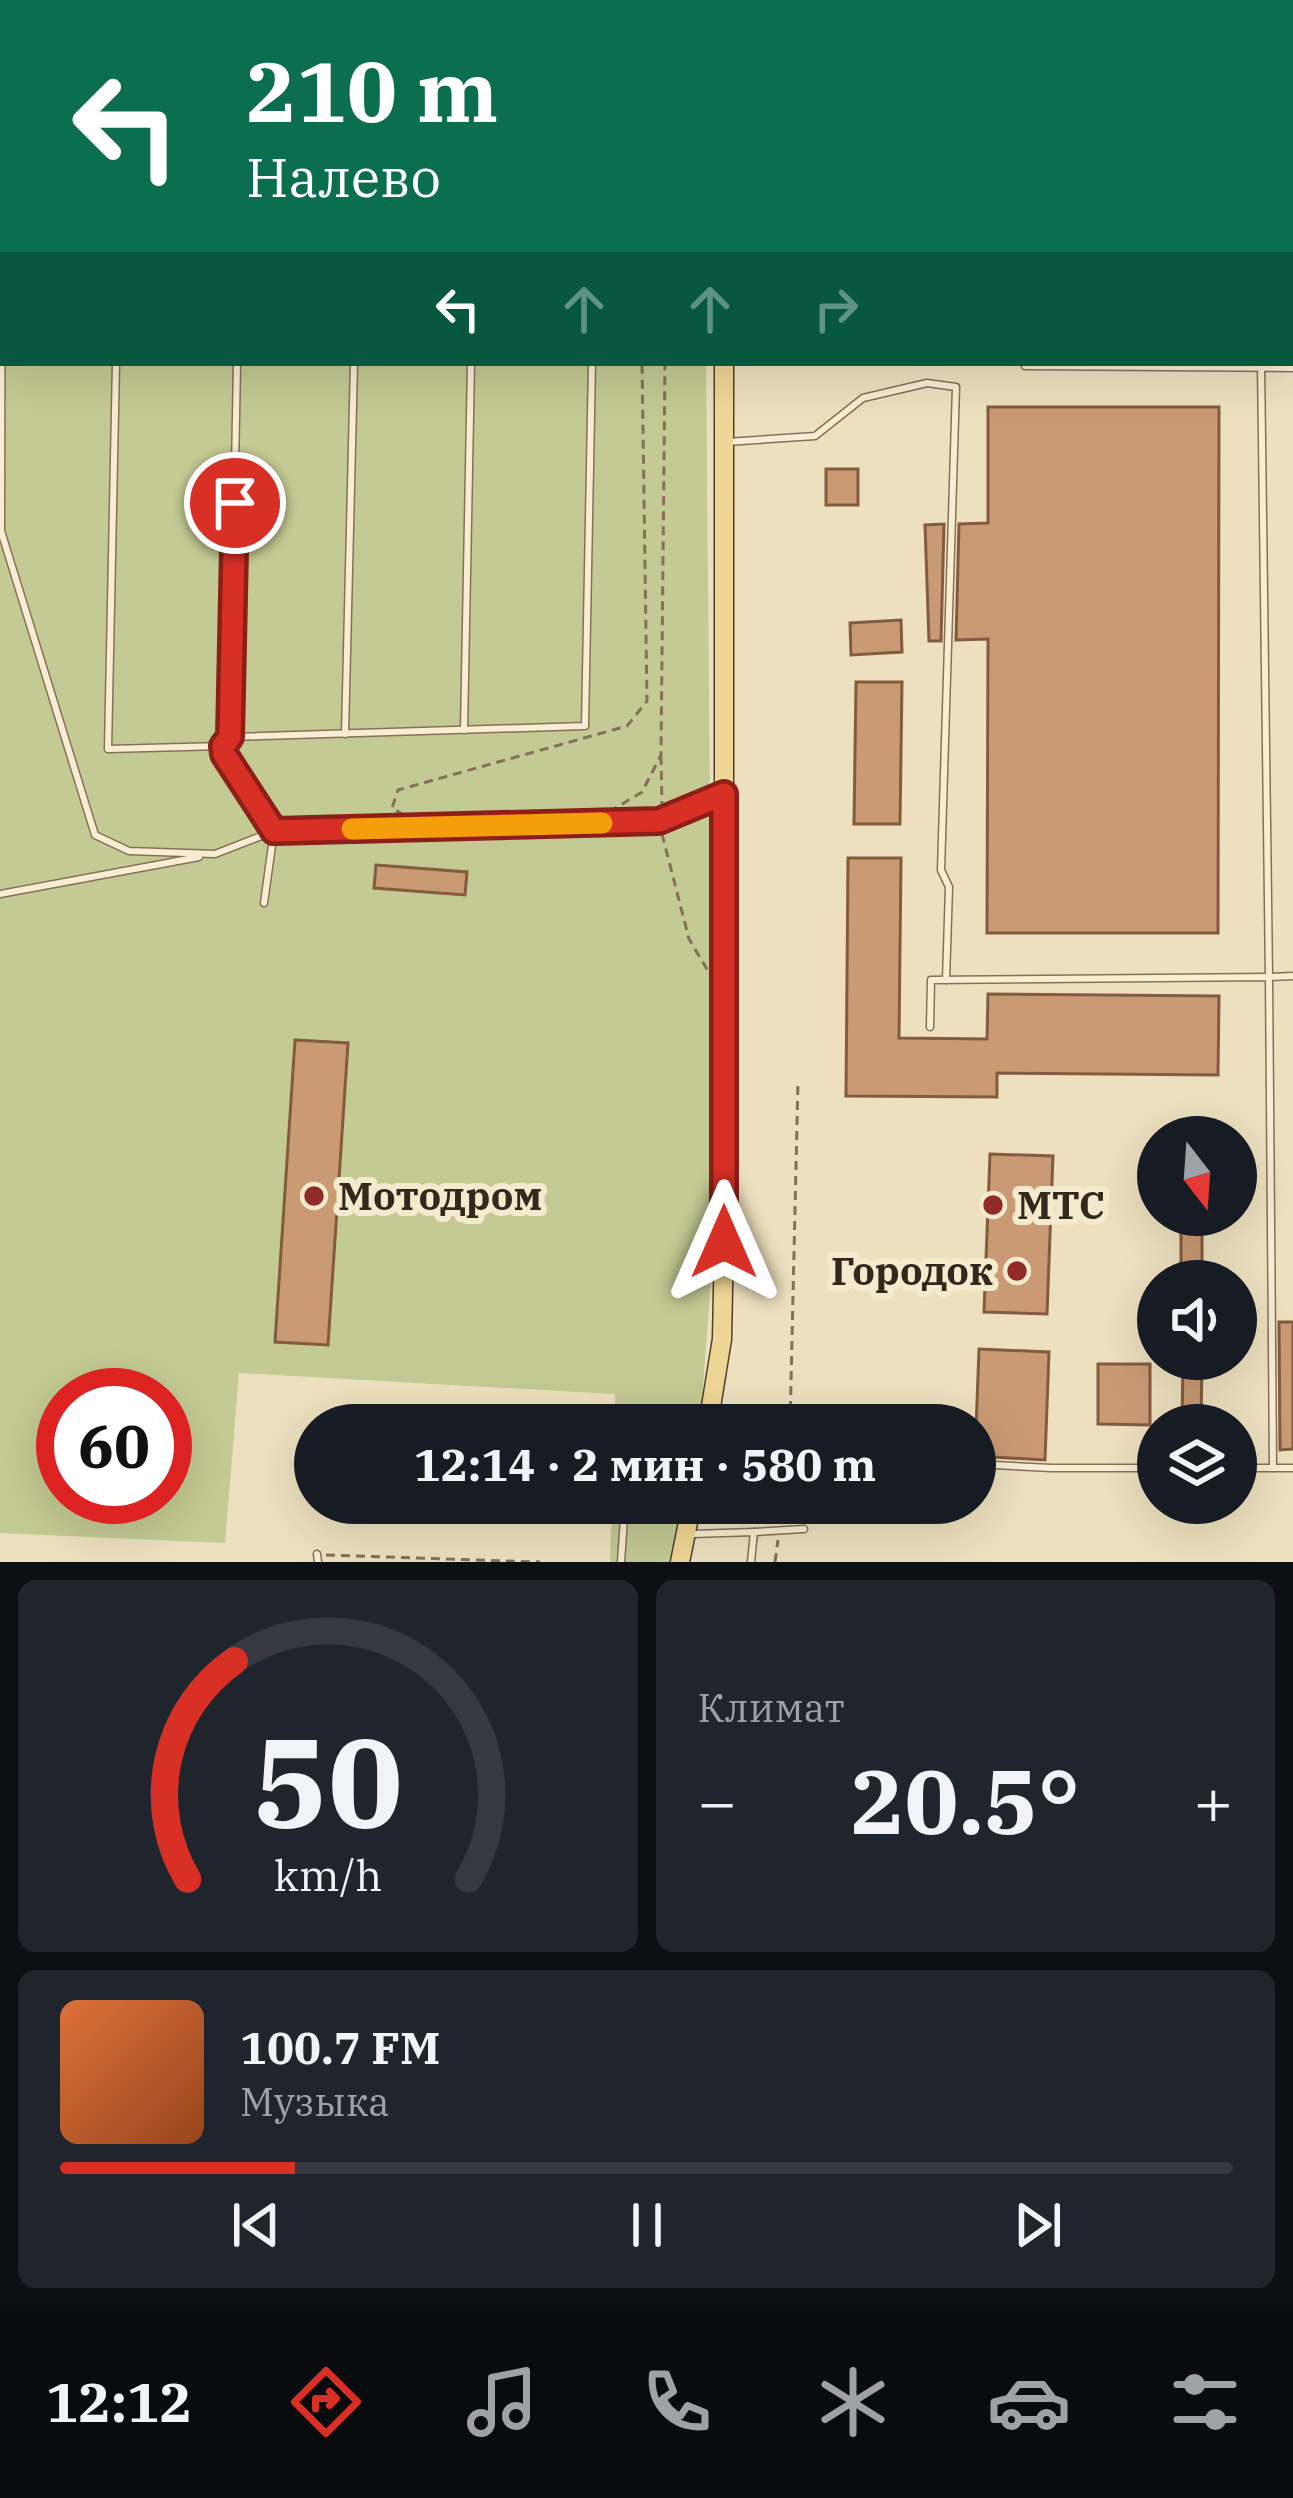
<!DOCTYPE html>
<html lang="ru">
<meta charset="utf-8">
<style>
body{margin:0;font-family:"IBM Plex Serif",serif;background:#20242c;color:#f1f3f6;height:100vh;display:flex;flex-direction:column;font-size:45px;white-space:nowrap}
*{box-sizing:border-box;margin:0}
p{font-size:39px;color:#9ea1a6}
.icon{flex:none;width:66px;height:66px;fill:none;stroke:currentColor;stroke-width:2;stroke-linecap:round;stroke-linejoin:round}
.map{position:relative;height:1562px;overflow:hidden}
.panel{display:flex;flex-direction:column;gap:18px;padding:18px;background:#0d0f14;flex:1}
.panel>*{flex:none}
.guide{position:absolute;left:0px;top:0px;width:1293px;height:366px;box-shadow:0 12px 48px #0002;background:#0b6e4f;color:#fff;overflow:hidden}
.needle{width:78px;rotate:163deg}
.fabs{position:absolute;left:1137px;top:1116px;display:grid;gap:24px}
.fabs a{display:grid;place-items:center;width:120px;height:120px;border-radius:50%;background:#171b24;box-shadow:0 12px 48px #0002;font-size:60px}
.speed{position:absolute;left:36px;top:1368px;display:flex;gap:24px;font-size:60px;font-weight:700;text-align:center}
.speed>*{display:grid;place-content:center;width:156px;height:156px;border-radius:50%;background:#171b24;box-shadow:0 12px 48px #0002;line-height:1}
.speed .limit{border:18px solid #d22;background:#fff;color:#111}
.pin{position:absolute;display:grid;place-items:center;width:102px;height:102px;color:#fff;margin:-51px;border:6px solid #fff;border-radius:50%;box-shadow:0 3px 12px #0007}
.me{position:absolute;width:132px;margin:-66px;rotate:0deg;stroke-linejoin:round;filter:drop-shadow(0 0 9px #0008)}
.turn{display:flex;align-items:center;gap:42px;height:252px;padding:0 48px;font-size:54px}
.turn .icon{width:156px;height:156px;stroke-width:2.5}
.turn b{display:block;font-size:84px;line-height:102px}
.lanes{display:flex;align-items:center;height:114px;padding:0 48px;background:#0003;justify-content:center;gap:60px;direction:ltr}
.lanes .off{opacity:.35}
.big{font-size:90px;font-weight:700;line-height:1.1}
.panel .tile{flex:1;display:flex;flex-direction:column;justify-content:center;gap:18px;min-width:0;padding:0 42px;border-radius:18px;background:#20242c}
.panel .dial{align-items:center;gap:0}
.dial svg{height:312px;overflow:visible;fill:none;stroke:#363941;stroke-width:7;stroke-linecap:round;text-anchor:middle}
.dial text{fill:#f1f3f6;stroke:none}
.song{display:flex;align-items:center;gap:36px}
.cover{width:144px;height:144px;border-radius:18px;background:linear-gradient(135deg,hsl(20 70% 55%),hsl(20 70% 35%))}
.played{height:12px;border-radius:6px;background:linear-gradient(90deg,#d93025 20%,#363941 20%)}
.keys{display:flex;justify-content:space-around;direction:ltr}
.heat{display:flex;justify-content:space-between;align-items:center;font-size:66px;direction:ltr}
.panel .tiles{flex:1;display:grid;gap:18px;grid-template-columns:1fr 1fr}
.tile:last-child{grid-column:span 2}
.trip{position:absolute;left:294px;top:1404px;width:702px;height:120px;border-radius:60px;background:#171b24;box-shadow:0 12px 48px #0002;font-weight:700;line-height:120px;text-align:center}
.dock{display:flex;height:192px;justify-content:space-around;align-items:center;background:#090b0e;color:#9ea1a6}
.dock .icon{width:84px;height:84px}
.dock .active{color:#d93025}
.dock b{font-size:54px;color:#f1f3f6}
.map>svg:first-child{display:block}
</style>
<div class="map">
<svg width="1293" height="1562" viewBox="0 0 1293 1562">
<rect width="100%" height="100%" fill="#ede0bf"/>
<g fill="#c3ca93" fill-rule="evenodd">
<path d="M0,0H1153L1152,3H3V363H706L714,1242L700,1425H615V1394L239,1373L225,1543L0,1533ZM63,1395H165V1497H63Z"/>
<path d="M612,1503H688L676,1562H610Z"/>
</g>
<g fill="#ca9a75" stroke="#835b3e" stroke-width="3">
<path d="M988,407H1219L1218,933H987L988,639L956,640L959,524L988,523Z"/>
<rect x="826" y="469" width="32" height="36"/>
<path d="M944,524L941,641H929L925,525Z"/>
<path d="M901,620L902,652L851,655L850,623Z"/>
<path d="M856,682H902L900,824H854Z"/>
<path d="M848,858H901L899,1038L987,1039L988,994L1219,996L1218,1075L997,1073V1097L846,1096Z"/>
<path d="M376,865L467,872L465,895L374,888Z"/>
<path d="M295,1040L348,1043L328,1345L275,1342Z"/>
<path d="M990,1154L1053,1156L1047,1314L984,1312Z"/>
<rect x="1181" y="1215" width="21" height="66"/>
<path d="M1279,1322H1293V1449L1280,1450Z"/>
<path d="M979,1349L1049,1352L1045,1460L975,1456Z"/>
<path d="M1183,1359H1202L1201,1425H1182Z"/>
<path d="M1098,1364H1150V1425L1098,1424Z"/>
<path d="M353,1410L476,1416V1425H352Z"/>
</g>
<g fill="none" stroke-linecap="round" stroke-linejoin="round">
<g stroke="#857058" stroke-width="9">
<g id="lane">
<path d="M81,0L88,3"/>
<path d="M168,0L169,3"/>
<path d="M758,0L763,3"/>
<path d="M911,0L912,3"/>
<path d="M2,70L1,531L95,835L129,851L215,854L274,831L659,821L721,796"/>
<path d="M1290,70H1293"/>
<path d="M1290,179L1293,178"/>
<path d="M116,363L108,749L222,746"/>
<path d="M237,363L230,737L222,746L224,754L274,831L264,903"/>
<path d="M1025,363V366L1293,368"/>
<path d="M1261,363L1269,977L1293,976"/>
<path d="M727,442L815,436L863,398L927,383L956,387L941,870L949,887L946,980"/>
<path d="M464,730L471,363"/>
<path d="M345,734L354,363"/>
<path d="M230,737L585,726L592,363"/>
<path d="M0,894L199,857"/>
<path d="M930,1027L931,980L1269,977L1273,1468"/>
<path d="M630,1425L631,1415"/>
<path d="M975,1464L1051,1468H1158"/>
<path d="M1236,1468H1293"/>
<path d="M754,1532L804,1529"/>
<path d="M692,1534L754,1532L751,1562"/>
<path d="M317,1554L318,1562"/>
<path d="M621,1562L625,1503"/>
</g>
</g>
<g stroke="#523f2c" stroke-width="21">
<g id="primary">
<path d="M736,3V0"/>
<path d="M708,1425L722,1339L724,1242V363"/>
<path d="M680,1562L692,1503"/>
</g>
</g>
<g stroke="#857058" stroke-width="3" stroke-dasharray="9 6" stroke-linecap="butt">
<path d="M343,0L346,3"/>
<path d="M571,0L574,3"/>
<path d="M684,3L685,0"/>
<path d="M661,756L662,807"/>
<path d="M609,812L642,792L661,755L665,363"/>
<path d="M404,815L392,808L398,790L627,726L647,701L642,363"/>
<path d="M662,834L689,939L708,971"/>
<path d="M790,1425L798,1081"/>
<path d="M781,1519L784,1503"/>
<path d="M326,1555L540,1562"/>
<path d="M775,1562L778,1540"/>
</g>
<use href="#lane" stroke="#f8edd2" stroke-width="6"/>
<use href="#primary" stroke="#f0d696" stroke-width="18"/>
</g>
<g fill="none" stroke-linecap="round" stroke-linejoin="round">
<g stroke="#8d1f18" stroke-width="30">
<path id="route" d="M235,503L230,737L223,746L224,754L274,831L659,821L724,794V1242"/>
</g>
<use href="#route" stroke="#d93025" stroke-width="21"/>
<path stroke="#f59e0b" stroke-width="21" d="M352,829L602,823"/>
</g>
<g fill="#922a29" stroke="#f4eace" stroke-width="4.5">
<circle cx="314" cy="1196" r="12"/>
<circle cx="993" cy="1205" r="12"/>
<circle cx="1017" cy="1271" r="12"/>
</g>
<g text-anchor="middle" stroke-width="12" stroke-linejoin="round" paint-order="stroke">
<g font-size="39" font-weight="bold" fill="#34281c" stroke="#f4eace" text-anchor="start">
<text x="338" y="1210">Мотодром</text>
<text x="1017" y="1219">МТС</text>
<text x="993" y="1285" text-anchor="end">Городок</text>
</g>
</g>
</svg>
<div class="fabs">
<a><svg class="needle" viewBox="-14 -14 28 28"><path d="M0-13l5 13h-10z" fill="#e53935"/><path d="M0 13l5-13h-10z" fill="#9ea1a6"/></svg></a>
<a><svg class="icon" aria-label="sound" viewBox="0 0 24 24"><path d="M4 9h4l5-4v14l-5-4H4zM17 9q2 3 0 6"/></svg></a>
<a><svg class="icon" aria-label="layers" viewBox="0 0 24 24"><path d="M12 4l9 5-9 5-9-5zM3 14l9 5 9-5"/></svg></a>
</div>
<div class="speed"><div class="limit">60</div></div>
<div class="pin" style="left:235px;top:503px;background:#d93025"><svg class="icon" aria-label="arrive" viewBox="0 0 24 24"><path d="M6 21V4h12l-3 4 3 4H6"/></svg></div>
<svg class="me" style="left:724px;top:1242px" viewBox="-20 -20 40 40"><path d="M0-17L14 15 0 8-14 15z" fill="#d93025" stroke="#fff" stroke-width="4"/></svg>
<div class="trip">12:14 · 2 мин · 580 m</div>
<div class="guide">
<div class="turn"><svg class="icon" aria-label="left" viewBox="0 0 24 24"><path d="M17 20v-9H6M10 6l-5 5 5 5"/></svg><div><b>210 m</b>Налево</div></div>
<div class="lanes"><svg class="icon" aria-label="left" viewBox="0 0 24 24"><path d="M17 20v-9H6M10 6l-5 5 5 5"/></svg><svg class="icon off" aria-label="ahead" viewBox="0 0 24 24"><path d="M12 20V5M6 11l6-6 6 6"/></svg><svg class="icon off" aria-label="ahead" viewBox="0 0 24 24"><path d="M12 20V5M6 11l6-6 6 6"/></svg><svg class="icon off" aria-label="right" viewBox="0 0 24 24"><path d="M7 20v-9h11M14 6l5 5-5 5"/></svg></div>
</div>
</div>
<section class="panel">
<div class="tiles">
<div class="tile dial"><svg viewBox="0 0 100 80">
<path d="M14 69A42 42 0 1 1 86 69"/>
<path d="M14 69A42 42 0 0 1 26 13" stroke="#d93025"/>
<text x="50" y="56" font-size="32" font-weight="700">50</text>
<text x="50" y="72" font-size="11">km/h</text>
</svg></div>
<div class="tile"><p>Климат</p>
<div class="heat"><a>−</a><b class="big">20.5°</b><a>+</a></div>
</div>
<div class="tile">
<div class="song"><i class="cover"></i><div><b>100.7 FM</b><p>Музыка</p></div></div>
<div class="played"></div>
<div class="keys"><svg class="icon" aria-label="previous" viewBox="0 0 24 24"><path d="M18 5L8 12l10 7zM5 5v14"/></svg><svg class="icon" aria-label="pause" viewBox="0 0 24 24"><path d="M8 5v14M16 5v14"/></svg><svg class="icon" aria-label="next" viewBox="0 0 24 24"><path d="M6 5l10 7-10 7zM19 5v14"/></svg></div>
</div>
</div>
</section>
<nav class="dock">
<b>12:12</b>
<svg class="icon active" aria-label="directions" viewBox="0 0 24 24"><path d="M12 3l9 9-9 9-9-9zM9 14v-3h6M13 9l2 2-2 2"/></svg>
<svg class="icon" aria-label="music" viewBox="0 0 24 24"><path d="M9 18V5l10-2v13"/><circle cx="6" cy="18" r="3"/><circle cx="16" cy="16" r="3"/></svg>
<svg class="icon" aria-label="phone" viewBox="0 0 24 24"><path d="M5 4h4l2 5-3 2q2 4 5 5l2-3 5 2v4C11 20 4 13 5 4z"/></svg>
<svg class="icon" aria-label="climate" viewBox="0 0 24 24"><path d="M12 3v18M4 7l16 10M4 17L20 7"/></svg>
<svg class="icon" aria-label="car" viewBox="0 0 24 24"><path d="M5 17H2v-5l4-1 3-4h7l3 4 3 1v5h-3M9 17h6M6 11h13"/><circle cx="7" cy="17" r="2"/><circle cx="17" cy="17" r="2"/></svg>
<svg class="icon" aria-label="filters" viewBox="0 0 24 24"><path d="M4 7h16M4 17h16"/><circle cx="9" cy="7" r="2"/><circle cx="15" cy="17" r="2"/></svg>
</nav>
